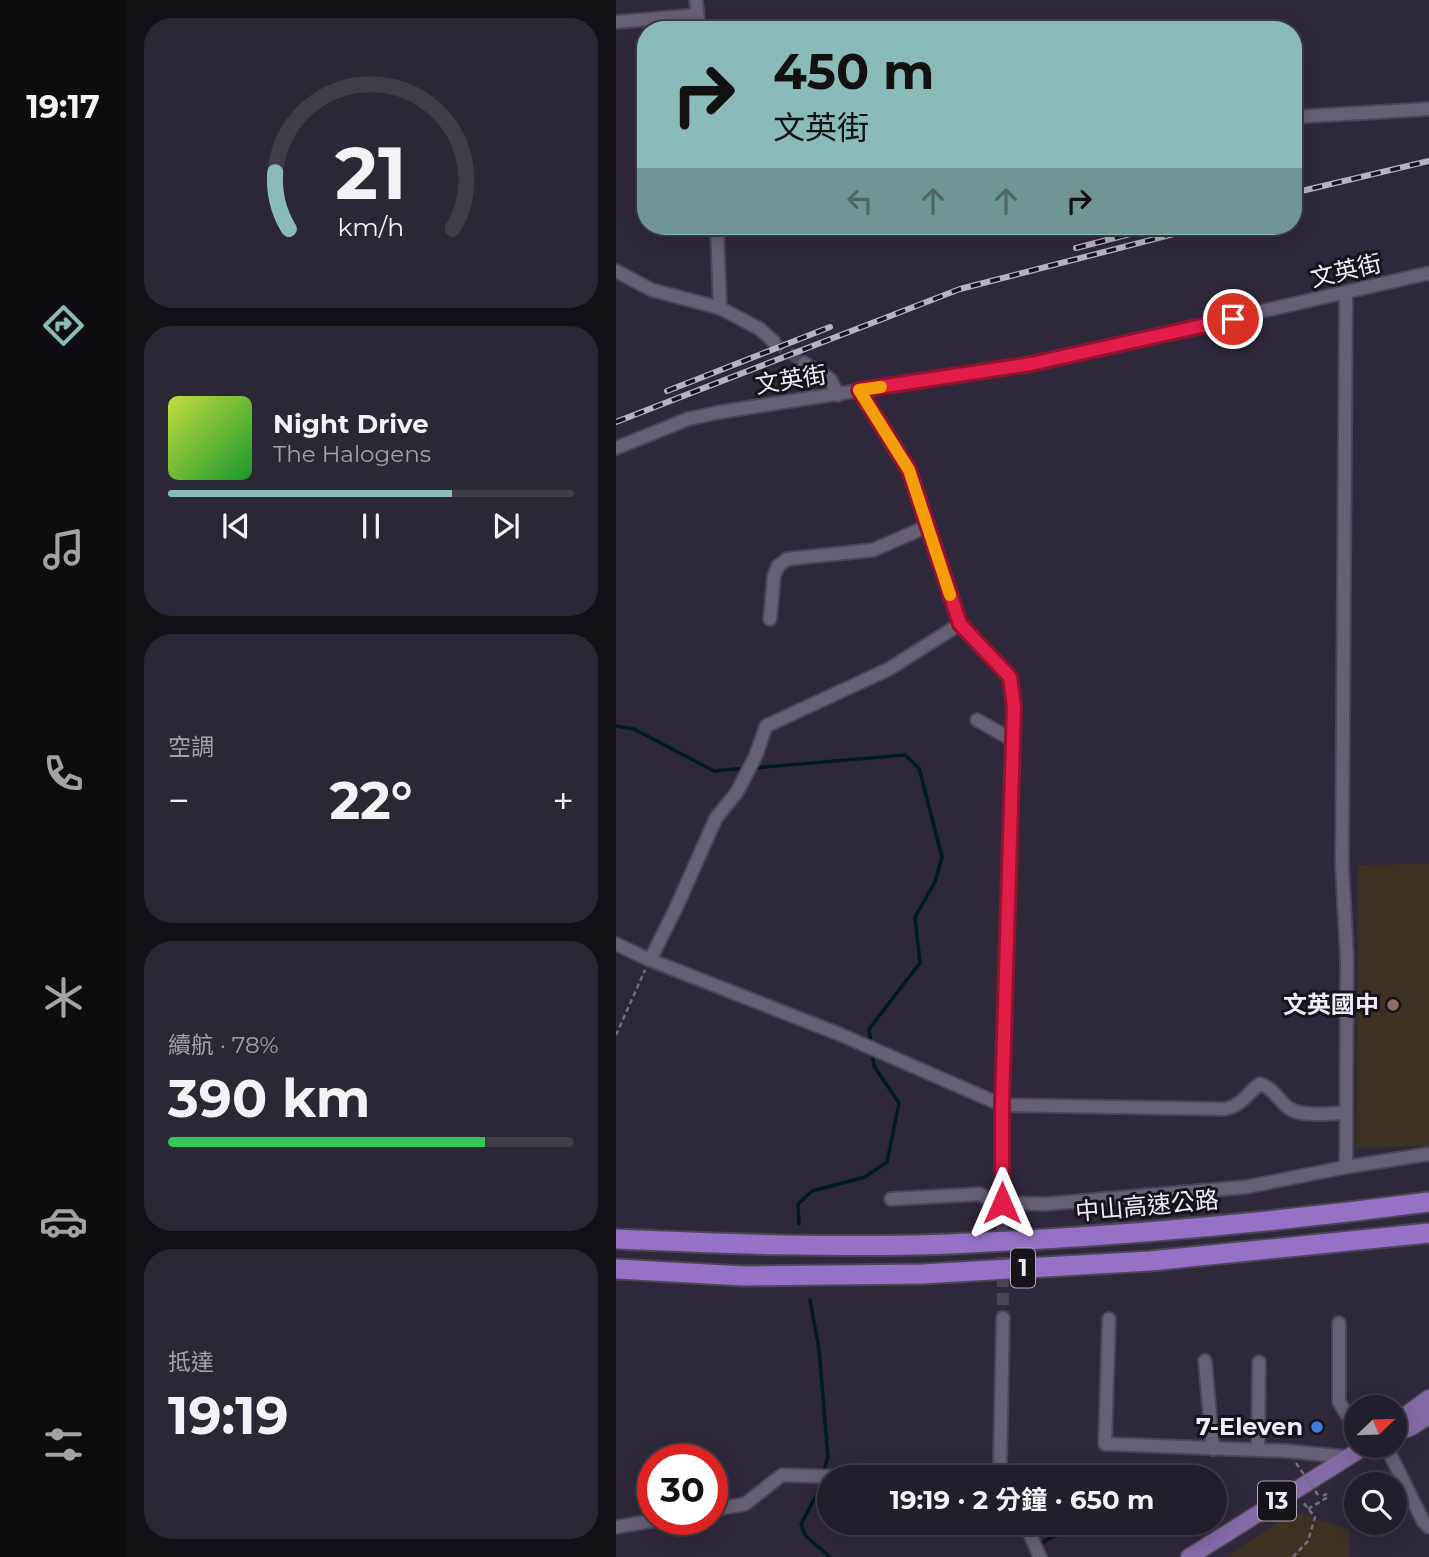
<!DOCTYPE html>
<html lang="zh-TW">
<meta charset="utf-8">
<style>
body{margin:0;font-family:Montserrat,"Noto Sans TC",sans-serif;background:#2b2734;color:#f1f3f6;height:100vh;display:flex;flex-direction:column;font-size:26px;white-space:nowrap}
*{box-sizing:border-box;margin:0}
p{font-size:23px;color:#a3a2a9}
.icon{flex:none;width:38px;height:38px;fill:none;stroke:currentColor;stroke-width:2;stroke-linecap:round;stroke-linejoin:round}
.map{position:relative;flex:1;overflow:hidden}
.details{display:flex;flex-direction:column;gap:18px;padding:18px;background:#131018;width:490px}
.details>*{flex:none}
.guide{position:absolute;left:21px;top:21px;width:665px;height:214px;border-radius:28px;box-shadow:0 4px 18px #0003,0 0 0 2px #403c48;background:#8bbbb9;color:#111;overflow:hidden}
.needle{width:46px;rotate:67deg}
.tools{position:absolute;left:728px;top:1395px;display:grid;gap:14px}
.tools a{display:grid;place-items:center;width:63px;height:63px;border-radius:50%;background:#231e2c;box-shadow:0 4px 18px #0003,0 0 0 2px #403c48;font-size:35px}
.speed{position:absolute;left:21px;top:1444px;display:flex;gap:14px;font-size:35px;font-weight:700;text-align:center}
.speed>*{display:grid;place-content:center;width:91px;height:91px;border-radius:50%;background:#231e2c;box-shadow:0 4px 18px #0003,0 0 0 2px #403c48;line-height:1}
.speed .limit{border:10px solid #d22;background:#fff;color:#111}
.pin{position:absolute;display:grid;place-items:center;width:60px;height:60px;color:#fff;margin:-30px;border:4px solid #fff;border-radius:50%;box-shadow:0 2px 7px #0007}
.me{position:absolute;width:77px;margin:-38px;rotate:0deg;stroke-linejoin:round;filter:drop-shadow(0 0 5px #0008)}
.turn{display:flex;align-items:center;gap:24px;height:147px;padding:0 21px;font-size:32px}
.turn .icon{width:91px;height:91px;stroke-width:2.5}
.turn b{display:block;font-size:49px;line-height:60px}
.lanes{display:flex;align-items:center;height:66px;padding:0 21px;background:#0003;justify-content:center;gap:35px;direction:ltr}
.lanes .off{opacity:.35}
.big{font-size:52px;font-weight:700;line-height:1.1}
.details .widget{flex:1;display:flex;flex-direction:column;justify-content:center;gap:10px;min-width:0;padding:0 24px;border-radius:28px;background:#2b2734}
.details .dial{align-items:center;gap:0}
.dial svg{height:182px;overflow:visible;fill:none;stroke:#403c48;stroke-width:7;stroke-linecap:round;text-anchor:middle}
.dial text{fill:#f1f3f6;stroke:none}
.song{display:flex;align-items:center;gap:21px}
.cover{width:84px;height:84px;border-radius:10px;background:linear-gradient(135deg,hsl(70 70% 55%),hsl(130 70% 35%))}
.played{height:7px;border-radius:4px;background:linear-gradient(90deg,#8bbbb9 70%,#403c48 70%)}
.keys{display:flex;justify-content:space-around;direction:ltr}
.heat{display:flex;justify-content:space-between;align-items:center;font-size:38px;direction:ltr}
.charge{height:10px;border-radius:5px;background:linear-gradient(90deg,#34c759 78%,#403c48 0)}
.trip{position:absolute;left:201px;top:1465px;width:410px;height:70px;border-radius:35px;background:#231e2c;box-shadow:0 4px 18px #0003,0 0 0 2px #403c48;font-weight:700;line-height:70px;text-align:center}
main{display:flex;flex:1;min-height:0}
.tab-bar{display:flex;flex-direction:column;width:126px;justify-content:space-around;align-items:center;background:#0e0c12;color:#a3a2a9}
.tab-bar .icon{width:49px;height:49px}
.tab-bar .active{color:#8bbbb9}
.tab-bar b{font-size:32px;color:#f1f3f6}
.map>svg:first-child{display:block}
</style>
<main>
<nav class="tab-bar">
<b>19:17</b>
<svg class="icon active" aria-label="directions" viewBox="0 0 24 24"><path d="M12 3l9 9-9 9-9-9zM9 14v-3h6M13 9l2 2-2 2"/></svg>
<svg class="icon" aria-label="music" viewBox="0 0 24 24"><path d="M9 18V5l10-2v13"/><circle cx="6" cy="18" r="3"/><circle cx="16" cy="16" r="3"/></svg>
<svg class="icon" aria-label="phone" viewBox="0 0 24 24"><path d="M5 4h4l2 5-3 2q2 4 5 5l2-3 5 2v4C11 20 4 13 5 4z"/></svg>
<svg class="icon" aria-label="climate" viewBox="0 0 24 24"><path d="M12 3v18M4 7l16 10M4 17L20 7"/></svg>
<svg class="icon" aria-label="car" viewBox="0 0 24 24"><path d="M5 17H2v-5l4-1 3-4h7l3 4 3 1v5h-3M9 17h6M6 11h13"/><circle cx="7" cy="17" r="2"/><circle cx="17" cy="17" r="2"/></svg>
<svg class="icon" aria-label="filters" viewBox="0 0 24 24"><path d="M4 7h16M4 17h16"/><circle cx="9" cy="7" r="2"/><circle cx="15" cy="17" r="2"/></svg>
</nav>
<section class="details">
<div class="widget dial"><svg viewBox="0 0 100 80">
<path d="M14 69A42 42 0 1 1 86 69"/>
<path d="M14 69A42 42 0 0 1 8 44" stroke="#8bbbb9"/>
<text x="50" y="56" font-size="32" font-weight="700">21</text>
<text x="50" y="72" font-size="11">km/h</text>
</svg></div>
<div class="widget">
<div class="song"><i class="cover"></i><div><b>Night Drive</b><p>The Halogens</p></div></div>
<div class="played"></div>
<div class="keys"><svg class="icon" aria-label="previous" viewBox="0 0 24 24"><path d="M18 5L8 12l10 7zM5 5v14"/></svg><svg class="icon" aria-label="pause" viewBox="0 0 24 24"><path d="M8 5v14M16 5v14"/></svg><svg class="icon" aria-label="next" viewBox="0 0 24 24"><path d="M6 5l10 7-10 7zM19 5v14"/></svg></div>
</div>
<div class="widget"><p>空調</p>
<div class="heat"><a>−</a><b class="big">22°</b><a>+</a></div>
</div>
<div class="widget"><p>續航 · 78%</p><b class="big">390 km</b><div class="charge"></div></div>
<div class="widget"><p>抵達</p><b class="big">19:19</b></div>
</section>
<div class="map">
<svg width="813" height="1557" viewBox="0 0 813 1557">
<rect width="100%" height="100%" fill="#2f283b"/>
<g fill="#3d3122">
<path d="M813,864V1146L740,1148L742,865Z"/>
<path d="M678,1512L733,1529L734,1557H610Z"/>
</g>
<g fill="none" stroke-linecap="round" stroke-linejoin="round">
<g stroke="#011a1e" stroke-width="3.5">
<path d="M0,726L18,729L98,771L130,768"/>
<path d="M138,768L289,755L303,768L326,857L319,882L299,917L304,963L253,1029L255,1045"/>
<path d="M183,1224L182,1204L196,1191L249,1177L271,1162L283,1103L258,1066L256,1052"/>
<path d="M194,1300L203,1349L212,1457L207,1474"/>
<path d="M205,1481L201,1494L185,1524L189,1535L214,1557"/>
<path d="M424,1546L430,1540L449,1532"/>
</g>
<g stroke="#4c4557" stroke-width="12" stroke-dasharray="12 6" stroke-linecap="butt">
<path d="M158,342L188,363"/>
<path d="M386,1203L387,1318"/>
</g>
<g stroke="#4b4555" stroke-width="16">
<g id="minor">
<path d="M80,0L83,30"/>
<path d="M0,22L81,15"/>
<path d="M677,117L813,109"/>
<path d="M101,226L104,308"/>
<path d="M0,271L36,290L104,308L144,329L158,342"/>
<path d="M730,292L726,865L731,958L730,1167"/>
<path d="M188,363L214,379L222,395"/>
<path d="M243,390L293,470L344,624L394,677L398,706L386,1105V1203"/>
<path d="M0,448L72,419L104,412L415,364L813,273"/>
<path d="M154,619L158,576L162,566L171,559L257,550L310,527"/>
<path d="M361,720L397,740"/>
<path d="M0,944L34,960L223,1034L386,1105L609,1109C627,1105 629,1095 644,1084C658,1088 662,1101 674,1109C688,1117 714,1113 730,1113"/>
<path d="M34,960L60,908L100,818L121,792L140,755L150,726L273,669L344,624"/>
<path d="M275,1199L364,1194L375,1201L386,1203L429,1204L630,1187L730,1167L813,1154"/>
<path d="M387,1318L384,1465L389,1477"/>
<path d="M493,1319L489,1444L671,1451L731,1457"/>
<path d="M723,1323V1402L740,1429"/>
<path d="M589,1361L597,1449"/>
<path d="M770,1446L807,1521L813,1527"/>
<path d="M642,1450L643,1362"/>
<path d="M318,1477L387,1472"/>
<path d="M96,1510L129,1504L166,1475L227,1477"/>
<path d="M409,1522L424,1557"/>
<path d="M0,1527L46,1519"/>
</g>
</g>
<g stroke="#4b4555" stroke-width="19">
<g id="major">
<path d="M779,1423L813,1398"/>
<path d="M779,1433L794,1428L813,1416"/>
<path d="M573,1557L750,1446"/>
</g>
</g>
<g stroke="#4b4555" stroke-width="23">
<g id="highway">
<path d="M0,1239C111,1244 222,1248 333,1244C494,1237 654,1223 813,1202"/>
<path d="M0,1269L128,1276L306,1274L534,1261L813,1233"/>
</g>
</g>
<g stroke="#746e7f" stroke-width="2.5" stroke-dasharray="5 3.5" stroke-linecap="butt">
<path d="M0,1035L29,970"/>
<path d="M692,1509L712,1497L710,1494L704,1498"/>
<path d="M677,1557L692,1541L699,1517L686,1501"/>
</g>
<use href="#minor" stroke="#676075" stroke-width="12"/>
<use href="#major" stroke="#836ba6" stroke-width="16"/>
<use href="#highway" stroke="#9572c6" stroke-width="19"/>
<g stroke="#b7b3c1" stroke-width="6">
<g id="rail">
<path d="M677,193L813,161"/>
<path d="M460,248L545,226"/>
<path d="M51,391L214,327"/>
<path d="M0,422L344,289L589,226"/>
</g>
</g>
<use href="#rail" stroke="#16131b" stroke-width="3.5" stroke-dasharray="10" stroke-linecap="butt"/>
<path stroke="#746e7f" stroke-width="2.5" stroke-dasharray="5 3.5" stroke-linecap="butt" d="M680,1463L704,1498"/>
</g>
<g fill="none" stroke-linecap="round" stroke-linejoin="round">
<g stroke="#92132f" stroke-width="18">
<path id="route" d="M386,1203V1105L398,706L394,677L344,624L293,470L243,390L415,364L617,319"/>
</g>
<use href="#route" stroke="#e11d48" stroke-width="12"/>
<path stroke="#f59e0b" stroke-width="12" d="M265,387L243,390L293,470L334,595"/>
</g>
<circle fill="#8d6e63" stroke="#16131b" stroke-width="2.5" cx="777" cy="1005" r="7"/>
<circle fill="#3f7fe0" stroke="#16131b" stroke-width="2.5" cx="701" cy="1427" r="7"/>
<g text-anchor="middle" stroke-width="6" stroke-linejoin="round" paint-order="stroke">
<g fill="#16131b" stroke="#aeaab6" stroke-width="2">
<rect x="395" y="1248.5" width="24" height="39" rx="5"/>
<rect x="642" y="1481.5" width="38" height="39" rx="5"/>
</g>
<g font-size="23" font-weight="bold" fill="#efebf8">
<text x="407" y="1276">1</text>
<text x="661" y="1509">13</text>
</g>
<g font-size="24" fill="#efebf8" stroke="#16131b">
<text transform="translate(730 271) rotate(-13)" y="8">文英街</text>
<text transform="translate(175 380) rotate(-9)" y="8">文英街</text>
<text transform="translate(531 1206) rotate(-5)" y="8">中山高速公路</text>
</g>
<g font-size="24" font-weight="bold" fill="#efebf8" stroke="#16131b" text-anchor="end">
<text x="763" y="1013">文英國中</text>
<text x="687" y="1435">7-Eleven</text>
</g>
</g>
</svg>
<div class="tools">
<a><svg class="needle" viewBox="-14 -14 28 28"><path d="M0-13l5 13h-10z" fill="#e53935"/><path d="M0 13l5-13h-10z" fill="#a3a2a9"/></svg></a>
<a><svg class="icon" aria-label="search" viewBox="0 0 24 24"><circle cx="10" cy="10" r="6"/><path d="M15 15l6 6"/></svg></a>
</div>
<div class="speed"><div class="limit">30</div></div>
<div class="pin" style="left:617px;top:319px;background:#d93025"><svg class="icon" aria-label="arrive" viewBox="0 0 24 24"><path d="M6 21V4h12l-3 4 3 4H6"/></svg></div>
<svg class="me" style="left:386px;top:1203px" viewBox="-20 -20 40 40"><path d="M0-17L14 15 0 8-14 15z" fill="#e11d48" stroke="#fff" stroke-width="4"/></svg>
<div class="trip">19:19 · 2 分鐘 · 650 m</div>
<div class="guide">
<div class="turn"><svg class="icon" aria-label="right" viewBox="0 0 24 24"><path d="M7 20v-9h11M14 6l5 5-5 5"/></svg><div><b>450 m</b>文英街</div></div>
<div class="lanes"><svg class="icon off" aria-label="left" viewBox="0 0 24 24"><path d="M17 20v-9H6M10 6l-5 5 5 5"/></svg><svg class="icon off" aria-label="ahead" viewBox="0 0 24 24"><path d="M12 20V5M6 11l6-6 6 6"/></svg><svg class="icon off" aria-label="ahead" viewBox="0 0 24 24"><path d="M12 20V5M6 11l6-6 6 6"/></svg><svg class="icon" aria-label="right" viewBox="0 0 24 24"><path d="M7 20v-9h11M14 6l5 5-5 5"/></svg></div>
</div>
</div>
</main>
